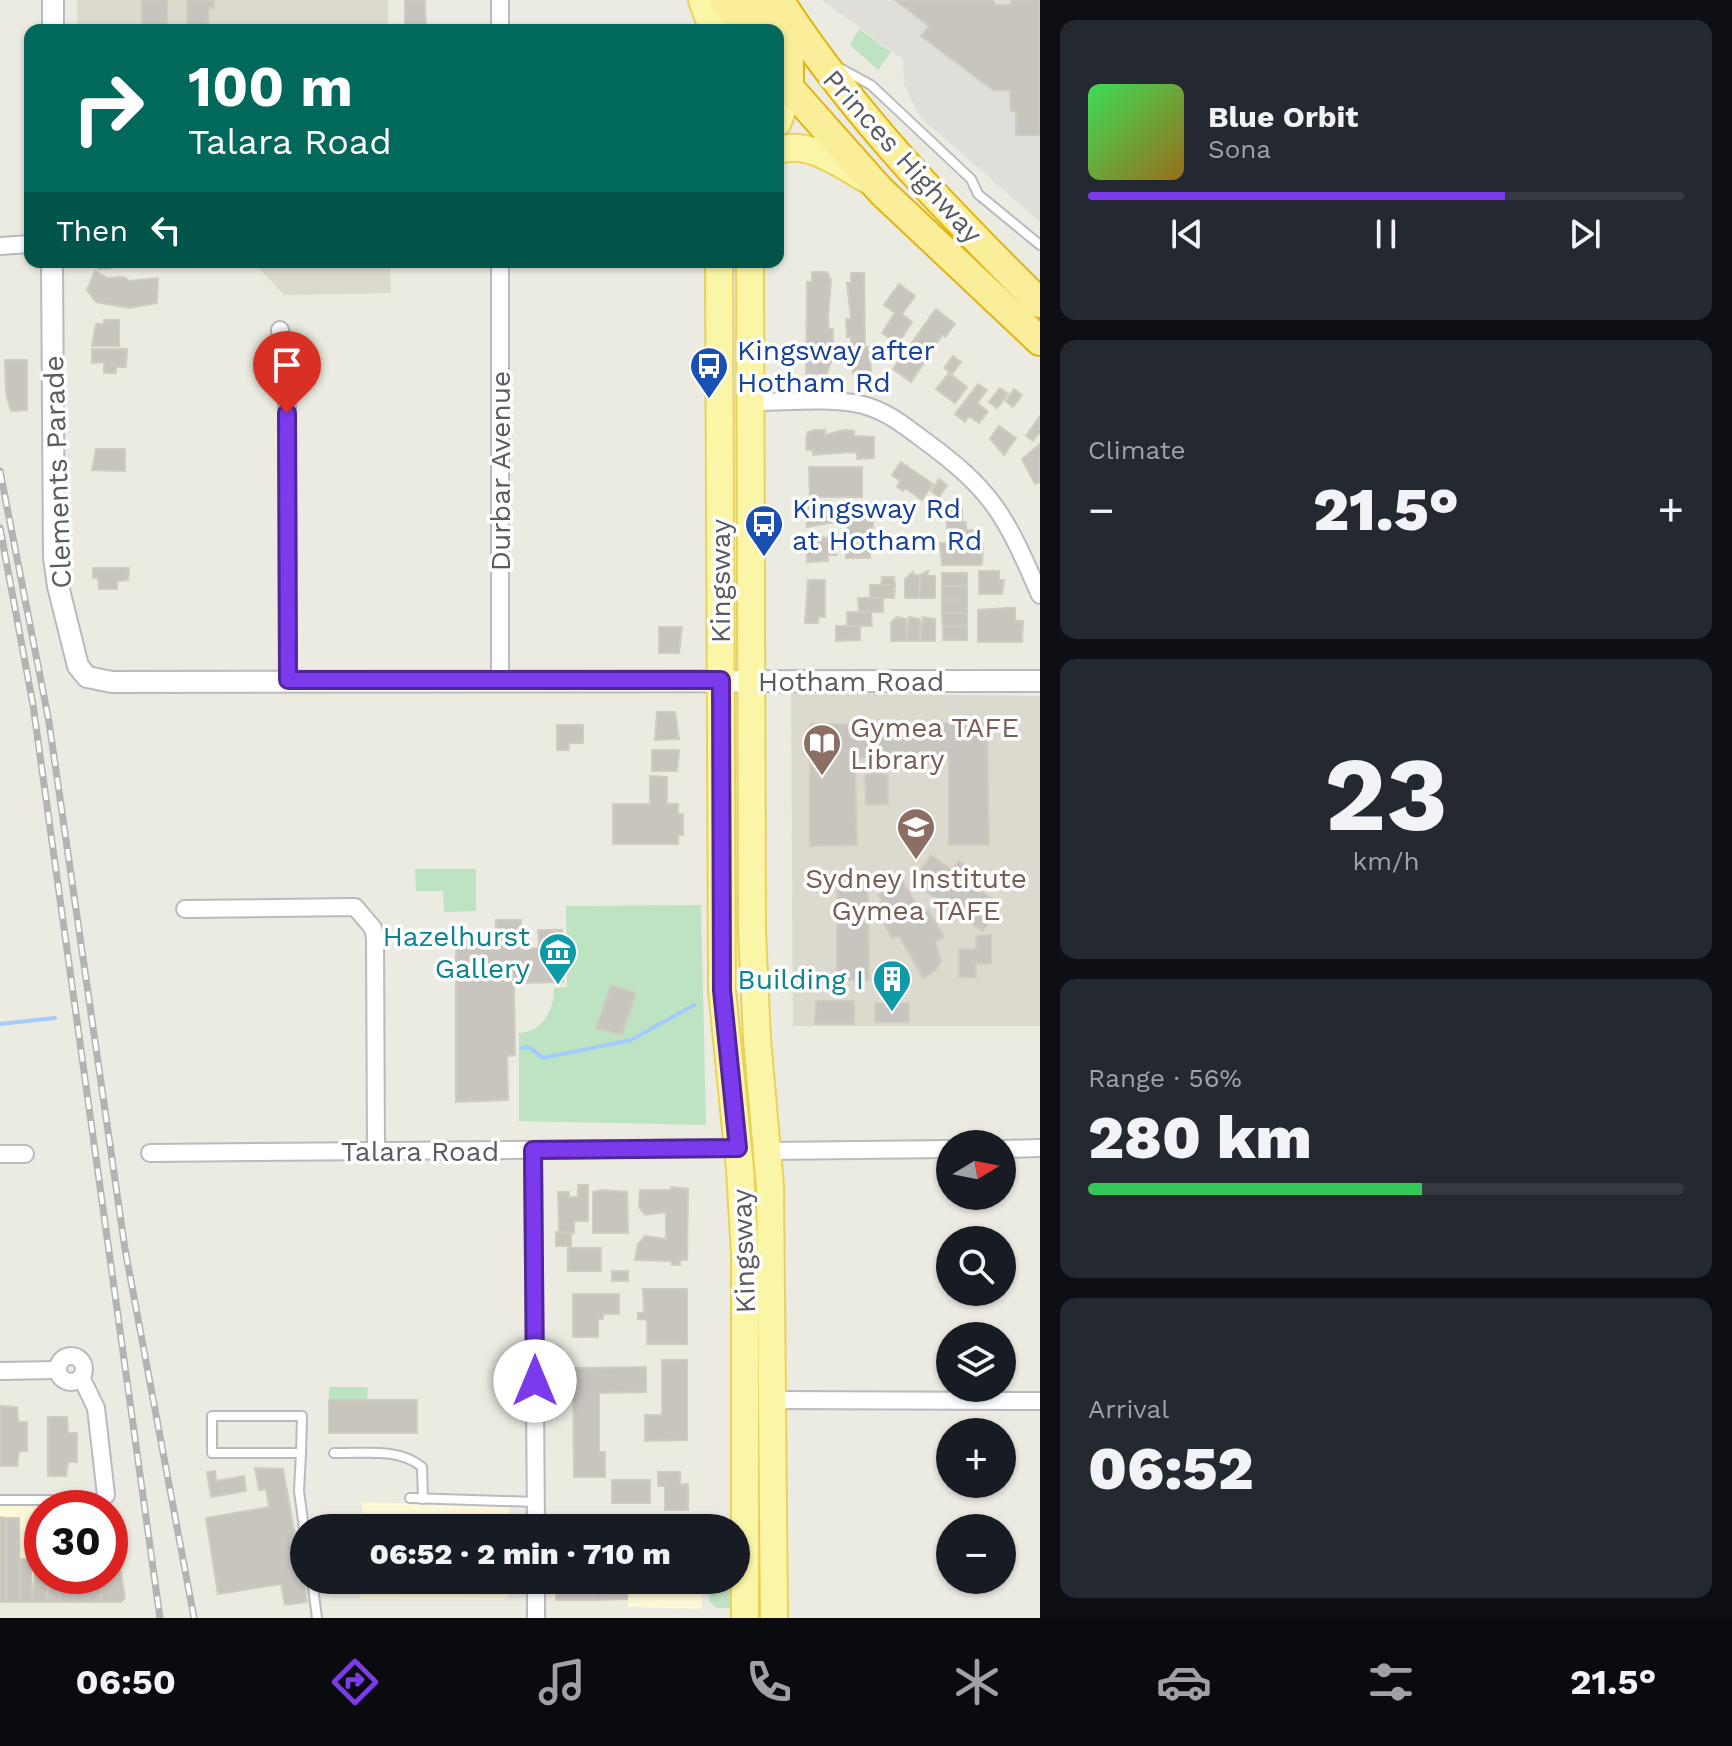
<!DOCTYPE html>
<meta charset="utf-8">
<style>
body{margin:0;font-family:"Work Sans",sans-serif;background:#242831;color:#f1f3f6;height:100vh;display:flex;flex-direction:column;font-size:30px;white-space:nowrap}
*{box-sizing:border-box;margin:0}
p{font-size:26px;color:#9ea1a6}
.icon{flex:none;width:44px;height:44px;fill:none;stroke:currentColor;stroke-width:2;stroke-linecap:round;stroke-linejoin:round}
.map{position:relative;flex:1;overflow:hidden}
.drawer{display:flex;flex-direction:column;gap:20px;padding:20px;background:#0d0f14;width:692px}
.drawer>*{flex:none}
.hud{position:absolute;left:24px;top:24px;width:760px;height:244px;border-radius:16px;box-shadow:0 2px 6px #0004;background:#00695c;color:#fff;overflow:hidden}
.needle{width:52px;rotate:80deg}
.tools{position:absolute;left:936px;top:1130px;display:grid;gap:16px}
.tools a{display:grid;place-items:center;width:80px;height:80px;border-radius:50%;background:#171b24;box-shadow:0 2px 6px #0004;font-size:40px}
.speed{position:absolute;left:24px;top:1490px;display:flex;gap:16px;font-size:40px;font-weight:700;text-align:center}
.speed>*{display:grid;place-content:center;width:104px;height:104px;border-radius:50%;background:#171b24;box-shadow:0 2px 6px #0004;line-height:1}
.speed .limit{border:12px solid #d22;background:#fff;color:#111}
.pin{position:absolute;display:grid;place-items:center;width:68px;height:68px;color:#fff;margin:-82px -34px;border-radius:50% 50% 50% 0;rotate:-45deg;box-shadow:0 0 8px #0007}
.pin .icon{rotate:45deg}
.me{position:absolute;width:88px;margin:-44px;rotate:0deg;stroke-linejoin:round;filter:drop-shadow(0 0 6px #0008)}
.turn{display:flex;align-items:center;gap:28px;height:168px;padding:0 32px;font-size:36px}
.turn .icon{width:104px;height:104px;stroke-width:2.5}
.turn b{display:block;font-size:56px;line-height:68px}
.then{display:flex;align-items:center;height:76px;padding:0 32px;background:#0003;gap:16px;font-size:30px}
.big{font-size:60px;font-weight:800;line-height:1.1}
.drawer .card{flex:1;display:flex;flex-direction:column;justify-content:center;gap:12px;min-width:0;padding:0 28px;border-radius:16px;background:#242831}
.drawer .dial{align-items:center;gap:0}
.dial b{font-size:104px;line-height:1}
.song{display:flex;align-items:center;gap:24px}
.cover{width:96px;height:96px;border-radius:12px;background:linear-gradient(135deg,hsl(130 70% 55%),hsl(40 70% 35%))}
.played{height:8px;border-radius:4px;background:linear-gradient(90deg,#7c3aed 70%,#363941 70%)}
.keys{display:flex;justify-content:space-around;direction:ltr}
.heat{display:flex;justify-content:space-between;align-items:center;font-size:44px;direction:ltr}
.charge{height:12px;border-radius:6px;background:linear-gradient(90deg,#34c759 56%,#363941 0)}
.trip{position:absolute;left:290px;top:1514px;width:460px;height:80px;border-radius:40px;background:#171b24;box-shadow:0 2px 6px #0004;font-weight:800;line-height:80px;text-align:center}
.tab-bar{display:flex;height:128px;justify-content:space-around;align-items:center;background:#090b0e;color:#9ea1a6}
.tab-bar .icon{width:56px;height:56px}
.tab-bar .current{color:#7c3aed}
.tab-bar b{font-size:36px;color:#f1f3f6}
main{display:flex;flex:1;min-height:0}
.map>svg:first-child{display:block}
</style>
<main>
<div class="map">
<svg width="1040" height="1618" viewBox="0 0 1040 1618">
<rect width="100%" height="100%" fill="#ecebe1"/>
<g fill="#fcf7d7" fill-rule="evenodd">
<path d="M362,1502L509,1507V1528H362Z"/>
<path d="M0,1504H107L112,1508L125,1598L121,1602H0ZM42,1508H110V1576H42Z"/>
<path d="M361,1580H508V1595L503,1600L360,1599Z"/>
<path d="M553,1580H702V1609L628,1607V1599L553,1601Z"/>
</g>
<path fill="#e0ded9" d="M822,0H1040V222L919,116L904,84L903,60Z"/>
<g fill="#dcdacf">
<rect x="77" y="0" width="311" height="30"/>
<path d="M253,262H390L391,293L284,295Z"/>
<path d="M791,693L1040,696V1026H793Z"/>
</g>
<g fill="#bee3c2">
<path d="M859,29L891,52L878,70L850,45Z"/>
<path d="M415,869H476V911L444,912L443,891H416Z"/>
<path d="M701,905L706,1125L519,1121V1033C542,1032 555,1009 554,988L567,987L566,906Z"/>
<path d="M329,1387H368L367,1401L329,1400Z"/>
<path d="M709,1587L734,1588L735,1608H717L709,1601Z"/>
</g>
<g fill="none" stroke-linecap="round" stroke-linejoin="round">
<g stroke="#a3cbfb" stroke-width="4">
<path d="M0,1024L55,1018"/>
<path d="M522,1048L529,1047L543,1058L631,1040L694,1005"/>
</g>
</g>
<g fill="#c8c5bf" stroke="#d0cdc0" stroke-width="2">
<rect x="142" y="0" width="25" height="30"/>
<path d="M187,0H214V8H209L208,30H187Z"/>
<path d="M405,0H425L426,30H405Z"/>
<path d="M895,0H994V5H1011V0H1040V135H1016V111H1011L1010,90H993L921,36L929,26Z"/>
<path d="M92,262H112V268L99,269Z"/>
<path d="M95,271L107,278L124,277L129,281L158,278L157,303L130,308L96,302L87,290Z"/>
<path d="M812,272H827L831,280L828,318L829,329H833V355L827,374H806L807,282H812Z"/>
<path d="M851,273H864L865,347H851V337H847L846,319H851L847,283H851Z"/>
<path d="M899,284L915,296L902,314L912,322L898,344L882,333L895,313L884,305Z"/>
<path d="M936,309L955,324L945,337L943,334L911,382L893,369Z"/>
<path d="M104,320H119V346H92L96,324H104Z"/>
<path d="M859,347H869L871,372L853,373V368H846V353L859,354Z"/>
<path d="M92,349H127L126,367H116V373H104V362L92,363Z"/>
<path d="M953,356L961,362L952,374L944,368Z"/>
<path d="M5,360H27V410L11,411L6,393Z"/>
<path d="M949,373L967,387L955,403L936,389Z"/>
<path d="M978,384L987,390L977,403L988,412L979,423L969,416L965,422L955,414Z"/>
<path d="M1000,388L1008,394L997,408L989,402Z"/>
<path d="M1014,389L1022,395L1013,407L1006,401Z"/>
<path d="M1040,416V432L1033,441L1026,436Z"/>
<path d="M999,426L1016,438L1004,455L990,439Z"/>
<path d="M815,430H825V435L844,430L854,431V436L874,437V458L857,459V453L850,452L813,455V450H807L806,439L808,432Z"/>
<path d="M1040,444V482L1035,484L1022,459Z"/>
<path d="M96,449H125V471L92,470Z"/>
<path d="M901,462L933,484L922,500L905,488L903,491L897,487L900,481L892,475Z"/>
<path d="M809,467H862V497H810Z"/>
<path d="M939,479L947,485L939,497L931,491Z"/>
<path d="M806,501H830V507H836V522L807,527Z"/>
<path d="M846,502L873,503V549H870V558H846V544H850L846,520H850Z"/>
<path d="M947,508H962V522H966V530H973V538H947Z"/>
<path d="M807,535L836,539V555H828V561L807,562Z"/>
<path d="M940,543H983L982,565H942Z"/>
<path d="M93,568H129L128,580L117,581V589H99L98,578H93Z"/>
<path d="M914,571L912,574L920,576L919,598H905V579Z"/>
<path d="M928,571L927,576H935V598H919L920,575Z"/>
<path d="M979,571H999V580H1004L1002,594H979Z"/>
<rect x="942" y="573" width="25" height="13"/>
<path d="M882,577H894L895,585H881Z"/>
<path d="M808,580H825V617H818V623H805Z"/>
<path d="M870,585H895L894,598H870Z"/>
<rect x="942" y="586" width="25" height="14"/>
<path d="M858,598H883V612H859Z"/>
<rect x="942" y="600" width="25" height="13"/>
<path d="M1007,608H1015V621H1023L1022,642H978V610Z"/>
<path d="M847,612H871L872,626H847Z"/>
<path d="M942,613H967V626L943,627Z"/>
<path d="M897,617L906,619V641H891V622Z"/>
<path d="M909,617L920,619V641H906Z"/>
<path d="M923,617L935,619V641H920Z"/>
<path d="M836,626H860V640L836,641Z"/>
<path d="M967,626V640H943V627Z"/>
<path d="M659,627H682L679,653H659Z"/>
<path d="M657,712H675L679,739L655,740Z"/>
<path d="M987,723L989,845H949V757L855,758L857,845L810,846V724Z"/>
<path d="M557,725H583V743H569V750H557Z"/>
<path d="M652,750H679L677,771H652Z"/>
<path d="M873,772L888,775V804L866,805L865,776Z"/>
<path d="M650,776L667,777V804H678V814H683V835H678V844H613V804H650Z"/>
<path d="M931,855L952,870L959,861L988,881L981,891L1001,905L983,931L912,882Z"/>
<path d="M837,877H868L869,981L837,980Z"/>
<path d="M903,881L921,913L928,910L944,937L935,942L941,961L936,970L923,978L899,936L892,938L884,923L892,919L878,895Z"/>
<path d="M496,920H521V949L539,948L538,930H562L563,982L514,983L515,1055L507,1056L508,1100L456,1102V936H479V948H496Z"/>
<path d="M991,935V964H976V978L959,977V949H976V936Z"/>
<path d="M611,985L636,993L622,1035L596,1028Z"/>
<path d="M816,1001H854V1024H815Z"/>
<rect x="875" y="1003" width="34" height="19"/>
<path d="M578,1185H588V1221H574V1233H559L558,1192H569V1197H578Z"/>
<path d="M671,1187L688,1189L687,1260H680V1265H672L671,1261L635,1260L638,1244L645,1236L666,1239V1212L645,1215L639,1207L640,1190H671Z"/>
<path d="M602,1190L627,1192L628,1233H593V1192Z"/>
<path d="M556,1232L571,1233V1246H556Z"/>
<rect x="568" y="1248" width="33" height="23"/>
<rect x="612" y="1271" width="16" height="10"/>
<path d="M643,1289H687V1344H647V1320L638,1319V1313H644Z"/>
<path d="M573,1294H619V1314H603V1319H598V1337H573Z"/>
<path d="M662,1360H687V1440L645,1441V1415H662Z"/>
<path d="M646,1367V1392L599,1393V1452H605V1477H574L573,1368Z"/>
<rect x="329" y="1400" width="88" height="33"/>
<path d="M0,1406L17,1407L18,1422H27V1451H19L17,1466H0Z"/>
<path d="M48,1417H67L68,1433H77V1462H68L66,1476H48Z"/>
<path d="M255,1468L283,1469L307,1602L285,1605L281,1584L218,1594L206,1518L269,1507L266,1489L259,1490Z"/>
<path d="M215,1471L216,1481L244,1476L246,1491L211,1497L207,1472Z"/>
<path d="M658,1472H680V1485L688,1484V1510H665V1486H658Z"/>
<rect x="612" y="1480" width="38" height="23"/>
<path d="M0,1517L6,1518V1602H0Z"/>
<path d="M6,1518H19L20,1602H6Z"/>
<path d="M118,1553L125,1598L121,1602H101V1580L110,1576V1554Z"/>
<path d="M20,1559H30L33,1602H20Z"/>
<path d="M36,1559H42V1576H47V1602H33Z"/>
<rect x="47" y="1576" width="13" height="26"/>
<rect x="60" y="1576" width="14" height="26"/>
<rect x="74" y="1576" width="27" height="26"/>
<rect x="556" y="1580" width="26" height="5"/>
<path d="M594,1580H629L627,1599L594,1600Z"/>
<path d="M629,1580H654L653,1593H629Z"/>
<path d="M594,1584V1600H556V1585Z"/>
</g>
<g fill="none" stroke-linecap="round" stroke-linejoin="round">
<g stroke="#b9bac0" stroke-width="12">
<g id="service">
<path d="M836,66L871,85L971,179L978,194L1040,245"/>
<path d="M212,1416H302L301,1453H212Z"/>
<path d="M301,1453L299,1491L304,1528"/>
<path d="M334,1453C363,1454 398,1447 422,1467L423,1499"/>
<path d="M410,1498L536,1502"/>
<path d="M0,1500H94L106,1495"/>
<path d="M312,1580L317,1618"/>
</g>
</g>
<g stroke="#b9bac0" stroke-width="20">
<g id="minor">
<path d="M500,30V0"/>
<path d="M0,246L30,244"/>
<path d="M280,330L287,382L288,680"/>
<path d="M753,402C789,402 828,397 863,405C886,411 902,424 921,438C994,491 1005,515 1040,595"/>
<path d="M500,680V262"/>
<path d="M185,909L355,907L373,928L375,938L376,1151"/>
<path d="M1002,1149L1040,1148"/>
<path d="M533,1150L536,1528"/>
<path d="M768,1151L950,1149"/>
<path d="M150,1153L738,1148"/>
<path d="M0,1154H25"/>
<circle cx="71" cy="1369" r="13"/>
<path d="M0,1371L58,1370"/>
<path d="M81,1377L96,1408L106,1495"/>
<path d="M774,1400L1040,1401"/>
<path d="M536,1580V1618"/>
</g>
</g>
<g stroke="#b9bac0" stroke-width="24">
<g id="tertiary">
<path d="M53,30V0"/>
<path d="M52,262L54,558L58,586L78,666L87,677L112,682L1040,681"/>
</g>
</g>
<g stroke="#ead15c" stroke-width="30">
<g id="primary">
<path d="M702,0L713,30"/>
<path d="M778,122L789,90"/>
<path d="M778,150C810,140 841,165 868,180"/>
<path d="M719,262L722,990L740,1169L745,1255V1618"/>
<path d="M750,262L752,932L757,1039L770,1186L774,1618"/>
</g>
</g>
<g stroke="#e3b50b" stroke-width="32">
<g id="trunk">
<path d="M725,0L746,30"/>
<path d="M750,0L772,30"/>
<path d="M779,0C852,113 944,208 1040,303"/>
<path d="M778,39L789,59V90"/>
<path d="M778,75L881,191L1040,341"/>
</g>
</g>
<use href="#service" stroke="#fff" stroke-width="8"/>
<use href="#minor" stroke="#fff" stroke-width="16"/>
<use href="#tertiary" stroke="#fff" stroke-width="20"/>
<use href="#primary" stroke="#fbf6a7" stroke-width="26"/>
<use href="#trunk" stroke="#faee9a" stroke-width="28"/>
<g stroke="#b2b3b3" stroke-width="7">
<g id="rail">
<path d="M0,471L49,722L125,1249L194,1618"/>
<path d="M0,528L33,705L160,1618"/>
</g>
</g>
<use href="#rail" stroke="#fff" stroke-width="4" stroke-dasharray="12" stroke-linecap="butt"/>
</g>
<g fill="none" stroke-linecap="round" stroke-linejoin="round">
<g stroke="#51269a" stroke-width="20">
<path id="route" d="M287,413L288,680H721L722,990L738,1148L533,1150L535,1381"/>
</g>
<use href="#route" stroke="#7c3aed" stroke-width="14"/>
</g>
<defs>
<g id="bus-pin" transform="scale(2)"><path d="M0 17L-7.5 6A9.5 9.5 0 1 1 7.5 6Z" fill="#1a4fb4" stroke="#fff"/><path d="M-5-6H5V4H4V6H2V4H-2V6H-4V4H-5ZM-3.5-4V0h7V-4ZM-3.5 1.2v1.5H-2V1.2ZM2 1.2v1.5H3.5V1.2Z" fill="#fff"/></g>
<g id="library-pin" transform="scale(2)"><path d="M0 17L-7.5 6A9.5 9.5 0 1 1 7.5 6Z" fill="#8d6e63" stroke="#fff"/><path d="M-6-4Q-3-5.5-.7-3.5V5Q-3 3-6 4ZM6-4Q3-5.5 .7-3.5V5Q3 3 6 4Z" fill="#fff"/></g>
<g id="university-pin" transform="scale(2)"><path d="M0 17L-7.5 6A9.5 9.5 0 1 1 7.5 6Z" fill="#8d6e63" stroke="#fff"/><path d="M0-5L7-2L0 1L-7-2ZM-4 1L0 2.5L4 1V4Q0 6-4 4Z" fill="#fff"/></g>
<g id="museum-pin" transform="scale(2)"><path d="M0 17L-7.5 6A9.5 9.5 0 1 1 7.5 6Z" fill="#0f9aa8" stroke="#fff"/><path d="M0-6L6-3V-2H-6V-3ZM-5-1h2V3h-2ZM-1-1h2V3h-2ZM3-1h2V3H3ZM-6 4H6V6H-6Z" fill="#fff"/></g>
<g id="building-pin" transform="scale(2)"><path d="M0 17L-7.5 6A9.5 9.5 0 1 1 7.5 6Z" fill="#0f9aa8" stroke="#fff"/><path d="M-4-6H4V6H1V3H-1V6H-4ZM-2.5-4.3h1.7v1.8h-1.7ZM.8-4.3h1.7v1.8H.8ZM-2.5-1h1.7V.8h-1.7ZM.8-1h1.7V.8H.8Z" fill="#fff"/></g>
</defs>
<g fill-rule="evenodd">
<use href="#bus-pin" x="709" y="366"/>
<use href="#bus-pin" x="764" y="524"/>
<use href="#library-pin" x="822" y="743"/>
<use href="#university-pin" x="916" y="827"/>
<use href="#museum-pin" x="558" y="952"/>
<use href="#building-pin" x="892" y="979"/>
</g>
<g text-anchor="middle" stroke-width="7" stroke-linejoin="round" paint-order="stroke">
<g font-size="28" fill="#5a5c62" stroke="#fff">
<text transform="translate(903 156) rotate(48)" y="10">Princes Highway</text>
<text transform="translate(500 471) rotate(-90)" y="10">Durbar Avenue</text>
<text transform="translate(57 472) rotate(-92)" y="10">Clements Parade</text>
<text transform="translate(720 581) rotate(-90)" y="10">Kingsway</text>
<text x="851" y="691">Hotham Road</text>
<text x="420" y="1161">Talara Road</text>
<text transform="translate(743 1251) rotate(-92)" y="10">Kingsway</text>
</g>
<g font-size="28" fill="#164399" stroke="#fff" text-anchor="start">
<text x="737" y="360">Kingsway after<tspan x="737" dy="32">Hotham Rd</tspan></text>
<text x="792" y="518">Kingsway Rd<tspan x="792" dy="32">at Hotham Rd</tspan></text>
</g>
<g font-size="28" fill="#785e54" stroke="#fff" text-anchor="start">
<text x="850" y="737">Gymea TAFE<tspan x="850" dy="32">Library</tspan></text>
<text x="916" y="888" text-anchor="middle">Sydney Institute<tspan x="916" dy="32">Gymea TAFE</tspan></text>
</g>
<g font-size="28" fill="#0d838f" stroke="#fff" text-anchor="end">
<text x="530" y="946">Hazelhurst<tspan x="530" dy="32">Gallery</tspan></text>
<text x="864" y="989">Building I</text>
</g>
</g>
</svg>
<div class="tools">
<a><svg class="needle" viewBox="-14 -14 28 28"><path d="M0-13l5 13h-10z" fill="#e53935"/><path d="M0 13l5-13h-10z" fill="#9ea1a6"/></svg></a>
<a><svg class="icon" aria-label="search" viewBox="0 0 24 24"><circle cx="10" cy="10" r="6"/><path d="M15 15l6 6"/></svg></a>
<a><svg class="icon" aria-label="layers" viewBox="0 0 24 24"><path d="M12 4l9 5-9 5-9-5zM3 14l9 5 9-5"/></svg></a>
<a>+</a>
<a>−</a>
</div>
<div class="speed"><div class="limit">30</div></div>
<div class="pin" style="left:287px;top:413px;background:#d93025"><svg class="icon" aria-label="arrive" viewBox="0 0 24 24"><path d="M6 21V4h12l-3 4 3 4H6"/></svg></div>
<svg class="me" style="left:535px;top:1381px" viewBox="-20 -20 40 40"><circle r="19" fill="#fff"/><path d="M0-13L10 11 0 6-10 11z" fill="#7c3aed"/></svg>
<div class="trip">06:52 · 2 min · 710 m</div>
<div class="hud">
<div class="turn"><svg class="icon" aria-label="right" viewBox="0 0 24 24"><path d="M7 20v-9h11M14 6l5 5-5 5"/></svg><div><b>100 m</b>Talara Road</div></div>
<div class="then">Then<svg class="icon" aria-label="left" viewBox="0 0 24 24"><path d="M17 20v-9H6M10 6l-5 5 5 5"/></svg></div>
</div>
</div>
<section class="drawer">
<div class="card">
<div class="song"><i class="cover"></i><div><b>Blue Orbit</b><p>Sona</p></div></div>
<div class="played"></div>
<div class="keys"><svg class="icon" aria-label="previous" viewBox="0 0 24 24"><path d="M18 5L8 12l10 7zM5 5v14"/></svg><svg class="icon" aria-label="pause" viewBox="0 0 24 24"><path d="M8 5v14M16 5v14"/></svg><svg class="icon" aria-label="next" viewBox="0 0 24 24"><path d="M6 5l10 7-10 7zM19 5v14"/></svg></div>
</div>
<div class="card"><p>Climate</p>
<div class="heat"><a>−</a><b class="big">21.5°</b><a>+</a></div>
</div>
<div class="card dial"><b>23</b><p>km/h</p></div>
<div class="card"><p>Range · 56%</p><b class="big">280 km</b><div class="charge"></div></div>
<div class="card"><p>Arrival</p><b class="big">06:52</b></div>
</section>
</main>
<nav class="tab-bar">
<b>06:50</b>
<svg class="icon current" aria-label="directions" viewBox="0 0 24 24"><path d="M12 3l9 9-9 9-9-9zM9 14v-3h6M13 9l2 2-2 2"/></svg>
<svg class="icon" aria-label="music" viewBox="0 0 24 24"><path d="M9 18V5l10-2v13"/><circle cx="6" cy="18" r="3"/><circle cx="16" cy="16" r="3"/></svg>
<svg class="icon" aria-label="phone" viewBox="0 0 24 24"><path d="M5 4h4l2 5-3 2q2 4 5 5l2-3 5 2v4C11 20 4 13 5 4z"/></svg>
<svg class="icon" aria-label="climate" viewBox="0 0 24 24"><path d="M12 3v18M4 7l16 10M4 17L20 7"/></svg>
<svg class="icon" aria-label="car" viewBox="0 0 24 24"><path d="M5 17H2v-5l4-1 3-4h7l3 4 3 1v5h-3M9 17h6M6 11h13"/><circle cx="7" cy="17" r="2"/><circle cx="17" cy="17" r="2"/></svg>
<svg class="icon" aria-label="filters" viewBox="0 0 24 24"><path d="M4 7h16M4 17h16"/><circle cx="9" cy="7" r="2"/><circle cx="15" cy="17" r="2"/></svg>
<b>21.5°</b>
</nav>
